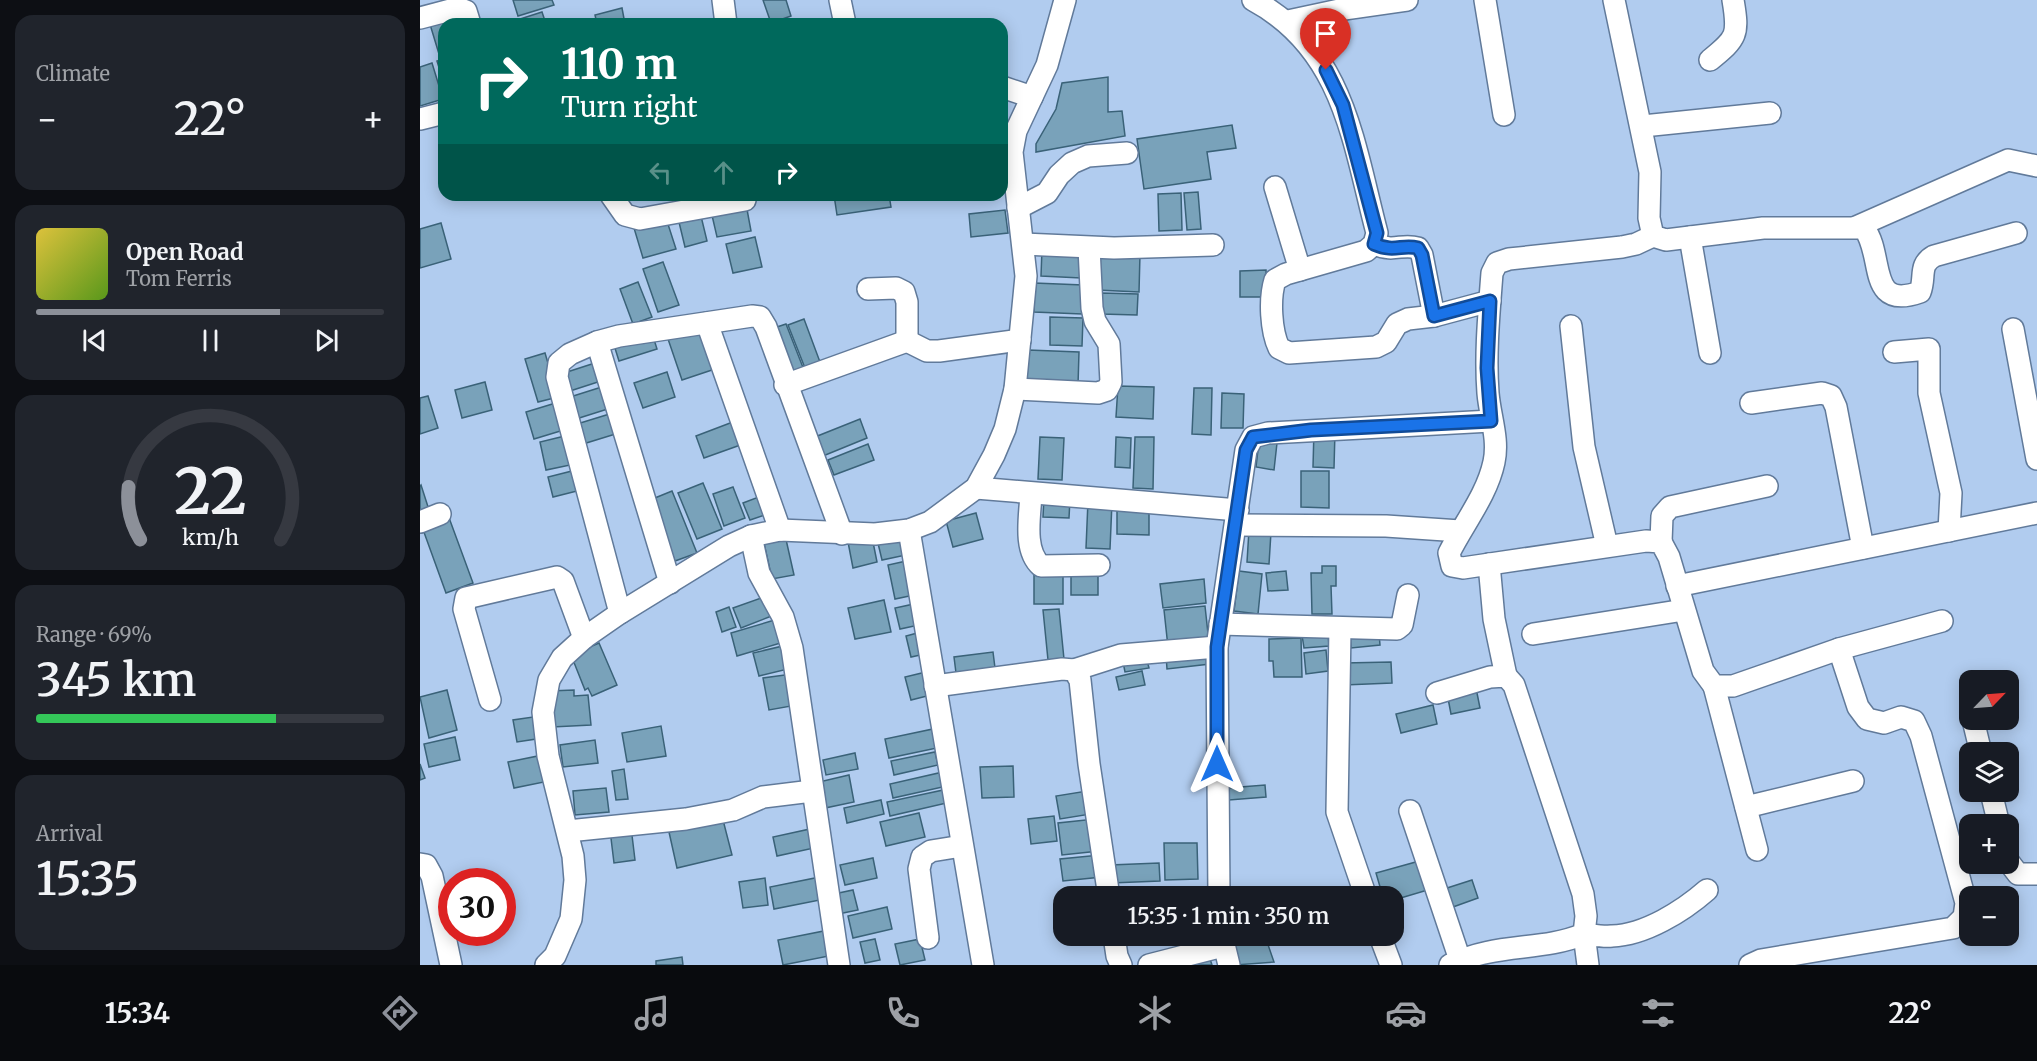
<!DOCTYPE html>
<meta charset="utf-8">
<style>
body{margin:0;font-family:Merriweather,serif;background:#20242c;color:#f1f3f6;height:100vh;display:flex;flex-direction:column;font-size:22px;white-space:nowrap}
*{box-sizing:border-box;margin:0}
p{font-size:20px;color:#9ea1a6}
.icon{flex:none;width:33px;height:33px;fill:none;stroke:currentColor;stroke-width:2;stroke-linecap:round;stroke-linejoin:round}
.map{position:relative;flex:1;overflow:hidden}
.drawer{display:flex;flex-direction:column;gap:15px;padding:15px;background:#0d0f14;width:420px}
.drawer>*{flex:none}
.guide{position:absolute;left:18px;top:18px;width:570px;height:183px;border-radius:18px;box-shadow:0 3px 15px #0003;background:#00695c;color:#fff;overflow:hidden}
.needle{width:39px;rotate:65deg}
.controls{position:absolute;left:1539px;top:670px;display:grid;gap:12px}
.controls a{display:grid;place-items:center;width:60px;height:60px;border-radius:12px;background:#171b24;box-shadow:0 3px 15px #0003;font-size:30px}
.speed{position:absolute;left:18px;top:868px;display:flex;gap:12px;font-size:30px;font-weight:700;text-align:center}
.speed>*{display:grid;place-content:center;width:78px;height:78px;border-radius:50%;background:#171b24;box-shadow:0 3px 15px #0003;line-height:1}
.speed .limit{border:9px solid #d22;background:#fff;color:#111}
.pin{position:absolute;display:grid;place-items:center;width:51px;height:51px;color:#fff;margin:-62px -26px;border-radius:50% 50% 50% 0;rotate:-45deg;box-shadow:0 0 6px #0007}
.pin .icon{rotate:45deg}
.me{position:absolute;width:66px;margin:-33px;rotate:0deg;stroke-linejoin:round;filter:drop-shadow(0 0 4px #0008)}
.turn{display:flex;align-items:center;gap:21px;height:126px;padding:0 24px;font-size:27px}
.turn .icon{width:78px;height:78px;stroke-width:2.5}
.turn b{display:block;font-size:42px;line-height:51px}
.lanes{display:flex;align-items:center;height:57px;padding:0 24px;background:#0003;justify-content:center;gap:30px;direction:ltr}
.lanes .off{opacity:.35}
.big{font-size:45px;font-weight:600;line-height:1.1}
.drawer .card{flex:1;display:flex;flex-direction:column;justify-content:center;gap:9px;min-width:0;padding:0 21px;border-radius:18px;background:#20242c}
.drawer .dial{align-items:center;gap:0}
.dial svg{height:156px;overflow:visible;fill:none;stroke:#363941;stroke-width:7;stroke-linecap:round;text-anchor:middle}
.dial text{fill:#f1f3f6;stroke:none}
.song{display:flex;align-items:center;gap:18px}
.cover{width:72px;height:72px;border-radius:9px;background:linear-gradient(135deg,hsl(50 70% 55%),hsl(90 70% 35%))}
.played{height:6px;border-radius:3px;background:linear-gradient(90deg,#8c9099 70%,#363941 70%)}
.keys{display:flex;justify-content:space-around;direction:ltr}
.heat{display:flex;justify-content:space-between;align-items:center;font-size:33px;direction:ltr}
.charge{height:9px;border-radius:4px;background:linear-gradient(90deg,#34c759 69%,#363941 0)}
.trip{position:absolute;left:633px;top:886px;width:351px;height:60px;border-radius:18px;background:#171b24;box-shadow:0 3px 15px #0003;font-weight:600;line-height:60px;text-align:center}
.tab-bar{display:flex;height:96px;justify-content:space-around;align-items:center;background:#090b0e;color:#9ea1a6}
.tab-bar .icon{width:42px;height:42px}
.tab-bar .on{color:#8c9099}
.tab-bar b{font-size:27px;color:#f1f3f6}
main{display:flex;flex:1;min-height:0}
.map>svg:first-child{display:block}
</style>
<main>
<section class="drawer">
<div class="card"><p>Climate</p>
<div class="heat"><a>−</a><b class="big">22°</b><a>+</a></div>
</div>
<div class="card">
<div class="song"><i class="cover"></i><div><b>Open Road</b><p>Tom Ferris</p></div></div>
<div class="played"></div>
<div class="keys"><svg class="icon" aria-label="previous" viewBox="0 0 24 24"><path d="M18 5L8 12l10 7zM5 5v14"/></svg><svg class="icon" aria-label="pause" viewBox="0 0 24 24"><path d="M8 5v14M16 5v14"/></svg><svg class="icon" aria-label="next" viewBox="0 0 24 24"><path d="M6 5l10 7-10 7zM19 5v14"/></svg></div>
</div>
<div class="card dial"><svg viewBox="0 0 100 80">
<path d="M14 69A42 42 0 1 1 86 69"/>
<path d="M14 69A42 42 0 0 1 8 42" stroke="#8c9099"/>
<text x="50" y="56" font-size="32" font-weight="700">22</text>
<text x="50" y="72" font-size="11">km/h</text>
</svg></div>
<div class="card"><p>Range · 69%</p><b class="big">345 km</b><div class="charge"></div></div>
<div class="card"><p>Arrival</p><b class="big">15:35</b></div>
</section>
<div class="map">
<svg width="1617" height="965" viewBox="0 0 1617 965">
<rect width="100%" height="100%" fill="#b1ccef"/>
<g fill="#79a2ba" stroke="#3a6278" stroke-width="1.5">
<path d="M93,0H132L134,5L98,16Z"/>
<path d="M343,0H366L371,16L351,23Z"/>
<path d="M202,8L205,24H177L175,15Z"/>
<path d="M38,12L42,24H24V52L19,54L9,21Z"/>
<path d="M122,12L126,24H101L100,19Z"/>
<path d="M24,59V84L17,61Z"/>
<path d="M12,63L23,99L0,106V67Z"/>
<path d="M688,77V112L702,111L705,136L616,152V144L636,109L642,83Z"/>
<path d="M24,116V140L17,118Z"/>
<path d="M582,123L589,125L586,134L582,133Z"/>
<path d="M812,125L816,148L787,152L791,179L724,189L717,139Z"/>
<path d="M778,192L781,229L767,230L764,193Z"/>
<path d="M761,193L762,230L739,231L738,194Z"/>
<path d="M414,195H469L471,207L417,215Z"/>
<path d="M326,204L331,231L297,237L291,211Z"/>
<path d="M585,210L588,233L551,237L549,214Z"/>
<path d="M280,212L287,241L265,247L258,218Z"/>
<path d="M246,218L256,249L223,258L214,228Z"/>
<path d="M21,223L31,259L0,268V229Z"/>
<path d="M335,237L342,267L313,273L306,244Z"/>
<path d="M622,249L661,251V278L621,276Z"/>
<path d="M678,252L720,254L719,292L677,290Z"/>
<path d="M243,262L259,305L238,312L223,269Z"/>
<path d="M846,270L847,297H820V271Z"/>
<path d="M218,282L232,317L213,324L200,289Z"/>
<path d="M614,283L663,285L662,314L614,312Z"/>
<path d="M681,293L718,294L717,315L681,314Z"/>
<path d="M630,317L663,318L662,346L630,345Z"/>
<path d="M384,319L400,362L385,368L368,325Z"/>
<path d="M366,324L384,370L368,376L351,329Z"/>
<path d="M280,325L295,369L262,380L247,336Z"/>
<path d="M232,333L237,349L199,361L194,345Z"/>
<path d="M608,350L659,352L658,385L607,383Z"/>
<path d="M125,353L138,397L118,402L105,359Z"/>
<path d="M178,362L184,380L150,391L144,373Z"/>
<path d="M247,372L255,397L223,408L214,383Z"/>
<path d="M65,382L72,410L42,418L35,390Z"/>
<path d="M188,385L194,407L156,419L150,397Z"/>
<path d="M698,386L734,387L733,419L696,417Z"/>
<path d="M774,388H792L791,435L772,434Z"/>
<path d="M802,393L824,394L823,428H801Z"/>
<path d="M8,396L18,428L0,434V398Z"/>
<path d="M139,402L147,429L114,439L106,412Z"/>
<path d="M196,412L202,432L163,444L157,424Z"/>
<path d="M440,419L447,438L403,456L395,437Z"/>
<path d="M318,420L326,443L284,458L276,436Z"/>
<path d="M894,430L915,431L914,468L893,467Z"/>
<path d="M149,435L155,464L126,470L120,442Z"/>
<path d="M620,437L644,438L642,480L618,479Z"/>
<path d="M696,437L711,438L710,468L695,467Z"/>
<path d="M715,437H734L733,489L713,488Z"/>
<path d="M839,441L857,443L854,470L836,467Z"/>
<path d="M448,444L454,460L414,475L408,460Z"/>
<path d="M156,470L161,490L133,497L128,477Z"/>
<path d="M881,471H909V508L881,507Z"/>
<path d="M283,483L302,529L277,539L258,493Z"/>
<path d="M1,485L10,513L0,516V486Z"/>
<path d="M313,487L325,518L304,526L293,494Z"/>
<path d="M252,491L277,553L255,561L230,500Z"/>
<path d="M344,495L351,513L330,520L323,503Z"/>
<path d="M624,497L650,499L649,518L623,517Z"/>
<path d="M668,501L692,502L690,549L666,548Z"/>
<path d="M697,507H729V535L697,534Z"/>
<path d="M556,513L563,539L533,547L526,521Z"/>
<path d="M28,515L53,583L26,593L1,524Z"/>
<path d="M829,530L851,532L849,564L827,562Z"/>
<path d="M482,534L486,555L462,560L457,539Z"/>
<path d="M365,535L374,575L352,579L343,539Z"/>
<path d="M452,537L457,562L433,568L428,542Z"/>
<path d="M491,560L499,594L475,599L468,565Z"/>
<path d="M902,566H916V586H911L912,614H892L891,573H902Z"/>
<path d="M678,567V595H651V568Z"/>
<rect x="614" y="569" width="29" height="35"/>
<path d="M819,571L842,574L838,614L814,611Z"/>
<path d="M866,571L868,590L848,591L846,573Z"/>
<path d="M784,579L786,603L743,608L740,584Z"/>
<path d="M347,596L354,615L321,628L313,608Z"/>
<path d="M464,600L471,632L435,639L428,608Z"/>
<path d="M494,604L499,625L480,629L475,608Z"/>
<path d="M785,606L789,643L748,647L744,610Z"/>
<path d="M309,607L316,627L302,632L296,612Z"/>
<path d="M639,609L644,659L628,660L623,610Z"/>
<path d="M358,619L364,642L317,656L311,633Z"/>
<path d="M501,632L505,654L491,657L486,636Z"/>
<path d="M908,632L909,646L884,648L882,635Z"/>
<path d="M959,633L960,645L931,648L930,636Z"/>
<path d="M881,638L882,677H854L853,661H849V639Z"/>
<path d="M179,643L197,685L172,696L168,688L165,690L151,655Z"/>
<path d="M367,645L372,668L339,676L333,653Z"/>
<path d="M906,650L908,671L886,674L884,653Z"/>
<path d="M789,651L790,664L747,669L746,655Z"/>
<path d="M573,652L575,668L536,673L534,657Z"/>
<path d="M725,653L729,668L705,672L702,657Z"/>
<path d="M971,662L972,683L924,685V663Z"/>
<path d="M722,671L725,685L699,690L696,677Z"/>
<path d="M506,672L511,695L491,700L485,677Z"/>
<path d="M372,674L377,705L349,710L343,678Z"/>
<path d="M1056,688L1060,708L1031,714L1027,693Z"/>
<path d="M27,690L37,730L9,738L0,697Z"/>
<path d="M154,690V696L168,695L171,725L132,727L129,691Z"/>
<path d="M1013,705L1017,724L981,733L976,714Z"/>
<path d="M113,717L116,739L97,742L93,720Z"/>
<path d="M241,726L246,756L207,762L202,733Z"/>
<path d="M513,729L517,748L469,758L465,739Z"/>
<path d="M35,737L40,760L9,767L4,744Z"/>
<path d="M175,740L178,763L143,767L140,745Z"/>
<path d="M515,752L518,765L474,775L471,761Z"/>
<path d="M435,753L438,769L406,775L403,760Z"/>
<path d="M118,756L124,782L94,788L88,762Z"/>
<path d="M0,764L5,778L0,780Z"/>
<path d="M593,766L594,797L562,798L560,767Z"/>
<path d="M204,769L208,799L196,800L192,771Z"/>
<path d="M523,772L527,786L473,798L470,784Z"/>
<path d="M429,775L434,802L405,808L399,782Z"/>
<path d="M845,785L846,797L809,800L808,788Z"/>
<path d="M186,788L189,812L155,815L153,791Z"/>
<path d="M528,789L531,802L470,816L467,802Z"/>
<path d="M667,791L671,814L640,819L636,796Z"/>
<path d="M461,800L464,814L427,823L424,808Z"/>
<path d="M499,813L505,837L466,846L460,822Z"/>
<path d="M634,816L637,841L611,844L608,819Z"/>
<path d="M675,819L679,851L642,855L638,823Z"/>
<path d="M303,820L312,855L257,868L249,832Z"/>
<path d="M211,827L215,860L194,863L190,830Z"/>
<path d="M390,829L394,848L357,856L353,837Z"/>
<path d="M744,843H777L778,879L745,880Z"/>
<path d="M680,855L682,877L643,881L640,859Z"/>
<path d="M453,858L457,878L425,885L420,865Z"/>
<path d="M1003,860L1011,889L974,900V897H963L956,873Z"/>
<path d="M739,863L740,881L691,883L690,865Z"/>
<path d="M400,877L405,899L354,909L350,887Z"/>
<path d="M345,878L348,905L323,908L319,882Z"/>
<path d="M1052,880L1058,898L1033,907L1027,888Z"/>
<path d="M433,890L438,910L413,915L409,895Z"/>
<path d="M846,894V897H804V895Z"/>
<path d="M467,907L472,929L433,938L428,916Z"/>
<path d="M409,930L414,955L363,965L358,940Z"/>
<path d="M836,936H845L854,962L815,965L808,945Z"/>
<path d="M455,939L460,960L445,963L440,942Z"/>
<path d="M500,939L505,960L480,965L475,944Z"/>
<path d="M262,957L263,965H236V961Z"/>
<path d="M790,959L792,965H762Z"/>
</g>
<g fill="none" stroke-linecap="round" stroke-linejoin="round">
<g stroke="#617a9a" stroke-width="24">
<g id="street">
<path d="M303,0L306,24"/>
<path d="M420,0L425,24"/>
<path d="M833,0C924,49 933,142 957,233L954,244L946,251L866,274L855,280C849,299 851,331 859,348L869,353L956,347L966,342L977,324L988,319L1014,316L1070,301"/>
<path d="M1065,0L1084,115"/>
<path d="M1194,0L1230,172L1229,218L1233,236L1246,240L1343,228H1444C1465,256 1446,311 1500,292C1506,277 1498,265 1514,256L1596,233"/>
<path d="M924,9L987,0"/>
<path d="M0,18L38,8L46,11L50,24"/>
<path d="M868,21L924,9L933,0"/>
<path d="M1290,60C1317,38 1319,35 1313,0"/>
<path d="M582,87L612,97"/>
<path d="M0,119L24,113"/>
<path d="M1223,126L1350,113"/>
<path d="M855,187L880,270"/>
<path d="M191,195L205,215L220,219L325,200"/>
<path d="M598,208L627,193L639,175L652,163L668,156L707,153"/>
<path d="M1436,227L1588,160L1617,166"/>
<path d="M1233,236L1216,244L1202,247L1089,259L1077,263L1072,273C1069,313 1065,354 1068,393C1070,417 1079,439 1074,462C1067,495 1044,523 1029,553L1032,566L1043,568L1226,541L1241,542L1249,557L1283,671L1294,686H1313L1419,649L1522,621"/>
<path d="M1270,237L1290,353"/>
<path d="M603,244L694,248L793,245"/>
<path d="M954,244C975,253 981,243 998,248L1002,255L1014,316"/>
<path d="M448,289L476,288L484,292L487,302V341"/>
<path d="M287,323L360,530"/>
<path d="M1151,326L1164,447L1187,546"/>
<path d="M1593,329L1617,459"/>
<path d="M177,342L250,583"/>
<path d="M1474,352L1509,349V393L1531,493L1529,531"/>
<path d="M365,385L487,341L507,351H519L600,340"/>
<path d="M595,389L678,393L687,390L691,382L689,344L675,321L672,308L669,248"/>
<path d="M1331,403L1402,393L1411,396L1416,407L1443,548"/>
<path d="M556,488L818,510"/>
<path d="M611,494C610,516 603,550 621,566L679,565"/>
<path d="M0,522L20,514"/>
<path d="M816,525L966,526L1040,531"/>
<path d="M489,530L563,965"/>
<path d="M331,536L339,573L363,617L372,648L419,965"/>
<path d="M1241,542L1242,516L1250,507L1347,486"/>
<path d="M1069,564L1074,619L1086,676"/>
<path d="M1257,586L1617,513"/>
<path d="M200,613L137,377L139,363L150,354L177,342L199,336L332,316L340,317L346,327L422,534"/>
<path d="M800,624L977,629L982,625L988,595"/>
<path d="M920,628L917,812L946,897"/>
<path d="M1113,634L1264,610"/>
<path d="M654,670L701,655L797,647"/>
<path d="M515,686L642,669L654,670L660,680L669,764L689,897"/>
<path d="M1294,686L1337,850"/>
<path d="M1017,693L1070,677L1086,676L1094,685L1163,894L1166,916L1164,934C1120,952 1076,942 1030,965"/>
<path d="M70,700L44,609L46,598L137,577L143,581L164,638"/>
<path d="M1554,724L1561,753"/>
<path d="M1571,792L1579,825"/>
<path d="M1326,807L1433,781"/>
<path d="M990,811L1040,960"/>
<path d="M148,831L266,819L313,810L343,797L392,791"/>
<path d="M1588,861L1598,874H1617"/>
<path d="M0,864L6,865L12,876L31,965"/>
<path d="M799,897L797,647L826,450L833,437L848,433L1071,421"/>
<path d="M694,936L697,956L701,965"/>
<path d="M802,936L809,965"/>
<path d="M960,936L971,965"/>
<path d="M508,938L499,869L502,857L511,851L542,846"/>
<path d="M126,965L135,956L151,919L155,880L153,856L128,756L123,712L129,680L142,658L164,638L200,613L309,546L331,536L360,530L455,534L489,530L510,522L556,488L574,455L585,429L595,389L606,276L592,152L596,131L627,65L645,0"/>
<path d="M729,965L803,946"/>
<path d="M1168,965L1164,934C1173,935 1183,937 1192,936C1225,935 1263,911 1287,890"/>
<path d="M1330,965L1341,960L1533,928L1544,917L1546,903L1501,736L1494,721L1481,717L1464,723L1447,719L1438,707L1419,649"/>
</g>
</g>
<use href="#street" stroke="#fff" stroke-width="21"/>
</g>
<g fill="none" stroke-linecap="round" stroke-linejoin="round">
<g stroke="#114b97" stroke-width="15">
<path id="route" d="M797,764V647L826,450L833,437L891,430L1071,421L1067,368L1070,301L1014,316L1002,255L998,248C981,244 975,253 954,244L957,233L923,105L906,70"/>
</g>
<use href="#route" stroke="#1a73e8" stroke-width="10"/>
</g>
</svg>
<div class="controls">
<a><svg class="needle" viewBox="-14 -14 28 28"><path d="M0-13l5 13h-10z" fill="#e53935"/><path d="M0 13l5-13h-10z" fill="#9ea1a6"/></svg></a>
<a><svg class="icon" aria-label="layers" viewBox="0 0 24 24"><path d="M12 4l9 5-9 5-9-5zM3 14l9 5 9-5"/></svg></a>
<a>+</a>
<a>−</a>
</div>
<div class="speed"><div class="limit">30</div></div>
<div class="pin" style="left:906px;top:70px;background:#d93025"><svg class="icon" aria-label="arrive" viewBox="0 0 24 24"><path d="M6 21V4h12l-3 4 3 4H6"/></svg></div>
<svg class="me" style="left:797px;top:764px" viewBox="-20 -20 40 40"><path d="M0-17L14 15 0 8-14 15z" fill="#1a73e8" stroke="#fff" stroke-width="4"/></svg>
<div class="trip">15:35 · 1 min · 350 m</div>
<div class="guide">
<div class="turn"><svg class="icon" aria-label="right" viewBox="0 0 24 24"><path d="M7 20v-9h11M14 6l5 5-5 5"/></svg><div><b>110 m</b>Turn right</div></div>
<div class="lanes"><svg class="icon off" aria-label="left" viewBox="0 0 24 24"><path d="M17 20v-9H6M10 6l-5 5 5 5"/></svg><svg class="icon off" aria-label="ahead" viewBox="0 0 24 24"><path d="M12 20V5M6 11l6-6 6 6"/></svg><svg class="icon" aria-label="right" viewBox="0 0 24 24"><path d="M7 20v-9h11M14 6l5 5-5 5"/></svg></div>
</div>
</div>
</main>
<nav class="tab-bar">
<b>15:34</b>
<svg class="icon on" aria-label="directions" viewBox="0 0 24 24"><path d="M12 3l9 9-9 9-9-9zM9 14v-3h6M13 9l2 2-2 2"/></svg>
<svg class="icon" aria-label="music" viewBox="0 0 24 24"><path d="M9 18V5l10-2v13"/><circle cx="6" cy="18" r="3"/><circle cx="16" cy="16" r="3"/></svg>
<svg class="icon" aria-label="phone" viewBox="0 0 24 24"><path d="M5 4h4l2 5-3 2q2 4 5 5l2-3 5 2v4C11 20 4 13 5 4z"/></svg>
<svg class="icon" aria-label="climate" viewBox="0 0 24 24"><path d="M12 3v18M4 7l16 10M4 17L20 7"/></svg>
<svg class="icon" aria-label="car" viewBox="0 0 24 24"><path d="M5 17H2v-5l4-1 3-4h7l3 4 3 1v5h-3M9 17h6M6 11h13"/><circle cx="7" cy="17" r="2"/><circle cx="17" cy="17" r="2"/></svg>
<svg class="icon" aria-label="filters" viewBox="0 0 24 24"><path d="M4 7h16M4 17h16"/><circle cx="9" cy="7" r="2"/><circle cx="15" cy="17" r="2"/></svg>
<b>22°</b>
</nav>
